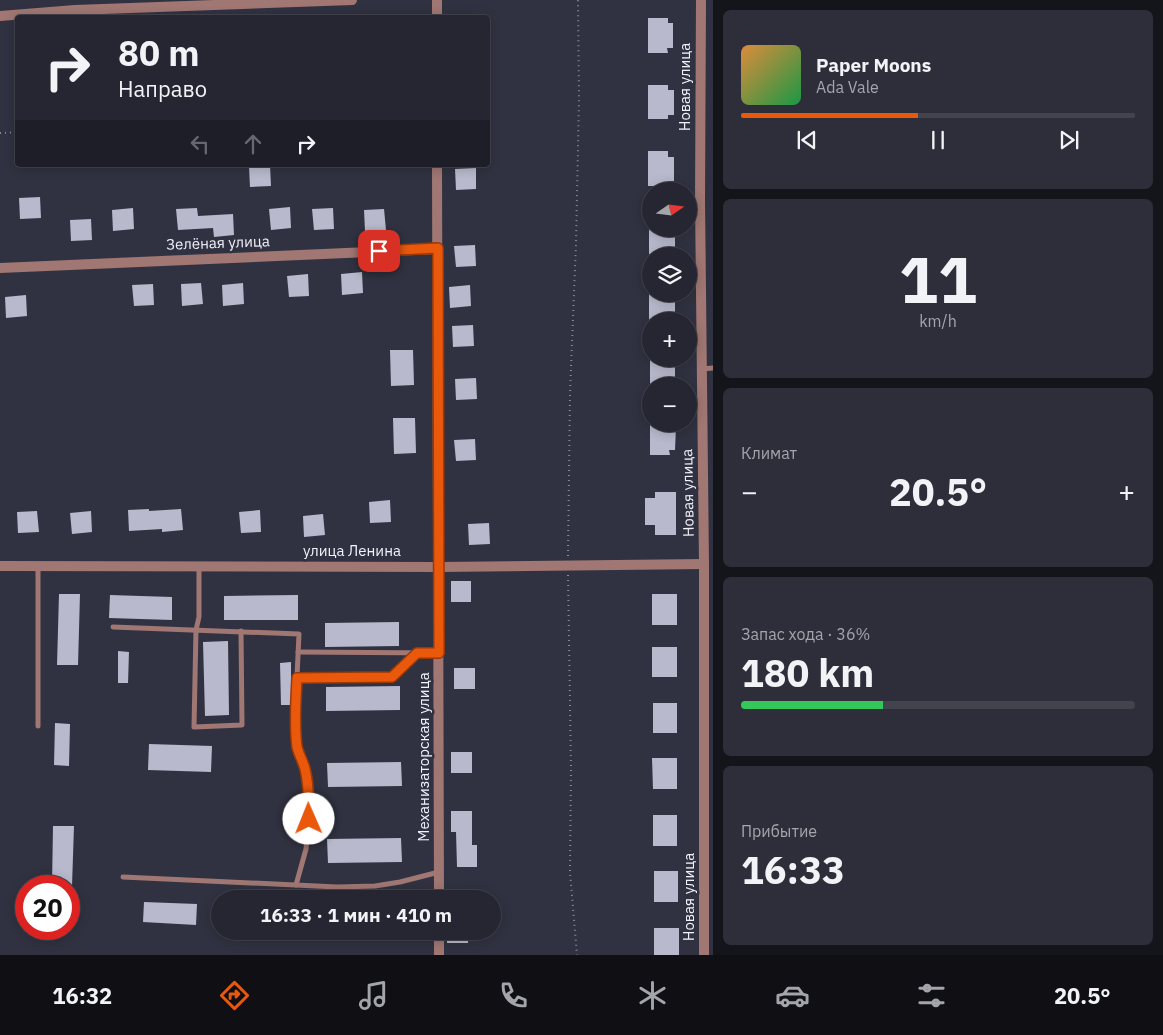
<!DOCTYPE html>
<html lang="ru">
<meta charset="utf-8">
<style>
body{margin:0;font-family:"IBM Plex Sans",sans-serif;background:#2d2e39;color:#f1f3f6;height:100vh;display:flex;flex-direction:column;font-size:19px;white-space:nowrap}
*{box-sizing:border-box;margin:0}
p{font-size:16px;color:#a3a5ab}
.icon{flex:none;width:28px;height:28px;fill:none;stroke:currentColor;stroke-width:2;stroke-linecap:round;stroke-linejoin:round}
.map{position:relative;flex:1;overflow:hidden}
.sheet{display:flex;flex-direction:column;gap:10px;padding:10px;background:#14151b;width:450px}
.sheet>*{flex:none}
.banner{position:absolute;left:15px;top:15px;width:475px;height:152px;border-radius:5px;box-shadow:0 2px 12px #0003,0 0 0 1px #42434d;background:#252631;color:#f1f3f6;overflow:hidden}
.needle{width:32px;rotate:76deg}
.fabs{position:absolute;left:642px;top:182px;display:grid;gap:10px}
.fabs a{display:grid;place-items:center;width:55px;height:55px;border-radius:50%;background:#252631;box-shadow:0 2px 12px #0003,0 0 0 1px #42434d;font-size:25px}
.speed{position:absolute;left:15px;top:875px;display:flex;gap:10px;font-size:25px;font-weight:700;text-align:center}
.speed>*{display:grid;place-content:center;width:65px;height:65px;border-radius:50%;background:#252631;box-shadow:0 2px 12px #0003,0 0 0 1px #42434d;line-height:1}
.speed .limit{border:8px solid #d22;background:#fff;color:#111}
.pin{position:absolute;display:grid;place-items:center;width:42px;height:42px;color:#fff;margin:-21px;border-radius:10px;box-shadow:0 2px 8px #0006}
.me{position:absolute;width:55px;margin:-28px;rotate:359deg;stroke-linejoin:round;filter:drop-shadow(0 0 4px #0008)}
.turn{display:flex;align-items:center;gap:18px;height:105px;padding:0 20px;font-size:22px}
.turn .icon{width:65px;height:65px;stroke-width:2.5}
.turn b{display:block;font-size:35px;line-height:42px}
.lanes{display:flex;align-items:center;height:48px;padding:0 20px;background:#0003;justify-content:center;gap:25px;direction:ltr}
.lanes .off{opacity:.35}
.big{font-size:38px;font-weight:700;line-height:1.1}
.sheet .card{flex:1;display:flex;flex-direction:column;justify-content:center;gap:8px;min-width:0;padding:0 18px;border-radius:8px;background:#2d2e39}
.sheet .dial{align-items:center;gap:0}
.dial b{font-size:65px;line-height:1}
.song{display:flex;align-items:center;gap:15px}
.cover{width:60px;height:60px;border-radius:8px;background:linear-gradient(135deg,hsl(30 70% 55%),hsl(140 70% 35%))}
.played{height:5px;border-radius:2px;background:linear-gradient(90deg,#ea580c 45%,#42434d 45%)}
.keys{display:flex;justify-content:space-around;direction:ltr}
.heat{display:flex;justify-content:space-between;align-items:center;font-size:28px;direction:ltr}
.charge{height:8px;border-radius:4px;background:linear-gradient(90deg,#34c759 36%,#42434d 0)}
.trip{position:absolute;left:211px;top:890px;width:290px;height:50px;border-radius:25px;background:#252631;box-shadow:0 2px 12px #0003,0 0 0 1px #42434d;font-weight:700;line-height:50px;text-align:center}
.tabs{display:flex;height:80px;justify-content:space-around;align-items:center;background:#0f0f14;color:#a3a5ab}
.tabs .icon{width:35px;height:35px}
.tabs .active{color:#ea580c}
.tabs b{font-size:22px;color:#f1f3f6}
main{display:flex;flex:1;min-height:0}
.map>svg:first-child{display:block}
</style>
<main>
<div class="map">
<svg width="713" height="955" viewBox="0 0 713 955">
<rect width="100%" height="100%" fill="#313241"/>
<g fill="#b8b9cc">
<path d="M648,18H668V23H673V48H667L668,53H648Z"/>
<path d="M648,85H668V90H674V115H668V119H648Z"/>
<path d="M648,151H668V157H674V181H668V186H648Z"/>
<path d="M270,165L271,186L250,187L249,166Z"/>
<path d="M476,168V189L456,190L455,169Z"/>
<path d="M40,197L41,218L20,219L19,198Z"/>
<path d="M290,207L291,228L271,230L269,209Z"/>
<path d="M133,208L134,229L113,231L112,210Z"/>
<path d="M197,208L198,216L233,214L234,235L214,237L213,228L178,230L176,209Z"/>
<path d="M333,208L334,229L314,230L312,209Z"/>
<path d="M384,209L386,230L365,231L364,210Z"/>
<path d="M91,219L92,240L71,241L70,220Z"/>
<path d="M649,229H675V249H669V254H649Z"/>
<path d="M475,245L476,266L456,267L454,246Z"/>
<path d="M362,272L363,293L342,295L341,274Z"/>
<path d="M308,274L309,296L289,297L287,276Z"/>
<path d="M201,283L203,304L182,306L181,284Z"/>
<path d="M243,283L244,304L223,306L222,285Z"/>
<path d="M153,284L154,305L134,306L132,285Z"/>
<path d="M470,285L471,306L450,308L449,287Z"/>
<path d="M649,294H675V315H669V320H649Z"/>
<path d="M26,295L27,316L6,318L5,297Z"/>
<path d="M473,325L474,346L453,347L452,326Z"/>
<path d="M390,350H413L414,385L391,386Z"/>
<path d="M650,359H675V381H669V386H650Z"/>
<path d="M476,378L477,399L456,400L455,379Z"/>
<path d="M393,418H415L416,453L394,454Z"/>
<path d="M650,424H670V426H676L675,450H669L670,455H650Z"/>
<path d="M475,439L476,460L456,461L454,440Z"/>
<path d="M655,492H676V535H655V525H645V498H655Z"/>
<path d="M390,500L391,522L370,523L369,502Z"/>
<path d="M149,509V511L181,509L183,530L162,532V529L129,531L128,510Z"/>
<path d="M260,510L261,532L241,533L239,512Z"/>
<path d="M37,511L39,532L18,533L17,512Z"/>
<path d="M91,511L92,532L72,534L70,513Z"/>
<path d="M323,514L325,535L304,537L303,516Z"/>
<path d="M489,523L490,544L469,545L468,524Z"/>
<rect x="451" y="581" width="20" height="21"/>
<path d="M59,594H80L78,665H57Z"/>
<rect x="652" y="594" width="25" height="31"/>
<path d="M110,595L172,597V620L109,618Z"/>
<path d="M298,595V620H224V596Z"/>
<path d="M399,622V646L325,647V623Z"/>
<path d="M228,641L229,715L205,716L203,642Z"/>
<rect x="652" y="647" width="25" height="30"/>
<path d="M118,651L129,652L128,683H118Z"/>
<path d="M291,662V705H281L280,663Z"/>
<rect x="454" y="668" width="21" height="21"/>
<path d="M400,686V710L326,711V687Z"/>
<rect x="653" y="703" width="24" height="30"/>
<path d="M55,723L70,724L69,766L54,765Z"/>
<path d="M149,744L212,746L211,772L148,770Z"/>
<rect x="451" y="752" width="21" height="21"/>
<path d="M652,758H677V789H653Z"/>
<path d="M401,762L402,786L328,787L327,763Z"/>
<path d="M451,811H472V845H477V867H457L456,832H451Z"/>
<rect x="653" y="815" width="24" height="31"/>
<path d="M53,826H74L72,886H52Z"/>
<path d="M401,838L402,862L328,863L327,839Z"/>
<rect x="654" y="871" width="24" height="31"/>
<path d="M144,902L197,904L196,925L143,922Z"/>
<rect x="654" y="928" width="25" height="27"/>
<rect x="447" y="931" width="21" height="12"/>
</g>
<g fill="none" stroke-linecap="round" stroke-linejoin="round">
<g stroke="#898a97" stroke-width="2" stroke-dasharray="1 4" stroke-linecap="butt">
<path d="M0,133L18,132"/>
<path d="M568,556L570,393L576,244L579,98L578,0"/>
<path d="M568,575L571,768L570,872L577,955"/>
</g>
<g stroke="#a07772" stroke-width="5">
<path d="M701,369L713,368"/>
<path d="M199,566V617L196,630L194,727L242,725L241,631"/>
<path d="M113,627L299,634L295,719L298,749L305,766L309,785V819L306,849L296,885"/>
<path d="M298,652L439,653"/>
<path d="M297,677H392L417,653"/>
<path d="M38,726V566"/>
<path d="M123,877L337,887L375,886L400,882L439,872"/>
</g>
<g stroke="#a07772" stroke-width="10">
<path d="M437,0V18"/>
<path d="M701,0L700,200L704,564V955"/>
<path d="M0,16L75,10L352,0"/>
<path d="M437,165L439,899"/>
<path d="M0,268L438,249"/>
<path d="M0,566L439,567L704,564"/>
<path d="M439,955V931"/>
</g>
</g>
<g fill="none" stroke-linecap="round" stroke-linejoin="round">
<g stroke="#983908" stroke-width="12">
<path id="route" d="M309,819C309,802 309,785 305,769C303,761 299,755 297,747C294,724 296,701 297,678L392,677L417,653H439L438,248L379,251"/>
</g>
<use href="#route" stroke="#ea580c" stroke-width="9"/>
</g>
<g text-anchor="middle" stroke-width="5" stroke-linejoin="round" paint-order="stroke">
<g font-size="15" fill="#f1f1fb" stroke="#313241">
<text transform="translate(685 87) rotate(-90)" y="5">Новая улица</text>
<text transform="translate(218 243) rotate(-2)" y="5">Зелёная улица</text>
<text transform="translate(688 493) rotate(-91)" y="5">Новая улица</text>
<text x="352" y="556">улица Ленина</text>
<text transform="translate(424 757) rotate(-90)" y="5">Механизаторская улица</text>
<text transform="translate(689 897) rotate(-90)" y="5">Новая улица</text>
</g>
</g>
</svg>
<div class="fabs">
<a><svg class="needle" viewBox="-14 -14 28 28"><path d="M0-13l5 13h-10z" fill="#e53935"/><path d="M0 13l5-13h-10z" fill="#a3a5ab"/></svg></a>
<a><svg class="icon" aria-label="layers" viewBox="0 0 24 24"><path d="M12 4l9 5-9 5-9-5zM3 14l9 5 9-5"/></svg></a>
<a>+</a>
<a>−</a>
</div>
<div class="speed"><div class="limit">20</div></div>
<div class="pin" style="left:379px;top:251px;background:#d93025"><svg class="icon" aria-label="arrive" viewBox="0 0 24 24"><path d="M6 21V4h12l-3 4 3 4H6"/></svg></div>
<svg class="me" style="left:309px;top:819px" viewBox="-20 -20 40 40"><circle r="19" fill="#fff"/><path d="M0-13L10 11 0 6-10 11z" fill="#ea580c"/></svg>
<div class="trip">16:33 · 1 мин · 410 m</div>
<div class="banner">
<div class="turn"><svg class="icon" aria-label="right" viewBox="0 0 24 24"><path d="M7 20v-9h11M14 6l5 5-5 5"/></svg><div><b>80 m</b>Направо</div></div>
<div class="lanes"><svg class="icon off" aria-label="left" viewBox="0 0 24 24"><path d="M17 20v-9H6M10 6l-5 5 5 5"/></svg><svg class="icon off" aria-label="ahead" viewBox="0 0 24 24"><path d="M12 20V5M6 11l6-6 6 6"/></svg><svg class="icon" aria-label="right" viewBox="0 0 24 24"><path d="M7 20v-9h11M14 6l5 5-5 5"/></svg></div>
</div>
</div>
<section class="sheet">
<div class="card">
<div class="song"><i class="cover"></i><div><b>Paper Moons</b><p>Ada Vale</p></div></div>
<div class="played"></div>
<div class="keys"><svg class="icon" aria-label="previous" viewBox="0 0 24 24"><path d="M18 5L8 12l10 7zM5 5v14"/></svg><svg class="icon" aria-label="pause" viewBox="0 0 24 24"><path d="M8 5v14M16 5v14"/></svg><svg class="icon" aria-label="next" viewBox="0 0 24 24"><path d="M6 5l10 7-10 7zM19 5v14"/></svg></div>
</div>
<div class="card dial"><b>11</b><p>km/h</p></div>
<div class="card"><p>Климат</p>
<div class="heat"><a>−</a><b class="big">20.5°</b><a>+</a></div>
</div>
<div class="card"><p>Запас хода · 36%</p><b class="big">180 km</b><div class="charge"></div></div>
<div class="card"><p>Прибытие</p><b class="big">16:33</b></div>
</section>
</main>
<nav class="tabs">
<b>16:32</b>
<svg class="icon active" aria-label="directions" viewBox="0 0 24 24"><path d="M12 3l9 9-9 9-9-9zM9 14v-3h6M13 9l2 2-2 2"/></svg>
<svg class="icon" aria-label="music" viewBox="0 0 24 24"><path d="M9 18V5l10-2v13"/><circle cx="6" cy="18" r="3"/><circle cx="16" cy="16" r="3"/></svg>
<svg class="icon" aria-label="phone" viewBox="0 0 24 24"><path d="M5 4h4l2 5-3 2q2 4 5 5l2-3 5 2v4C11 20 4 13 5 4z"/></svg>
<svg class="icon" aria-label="climate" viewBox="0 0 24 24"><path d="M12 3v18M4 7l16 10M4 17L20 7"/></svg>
<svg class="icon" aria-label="car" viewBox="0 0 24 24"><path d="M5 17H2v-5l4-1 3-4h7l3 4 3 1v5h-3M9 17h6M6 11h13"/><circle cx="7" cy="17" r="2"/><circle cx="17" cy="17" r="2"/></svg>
<svg class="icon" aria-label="filters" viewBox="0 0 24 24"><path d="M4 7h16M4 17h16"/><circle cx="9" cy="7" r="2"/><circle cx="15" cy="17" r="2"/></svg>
<b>20.5°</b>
</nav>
